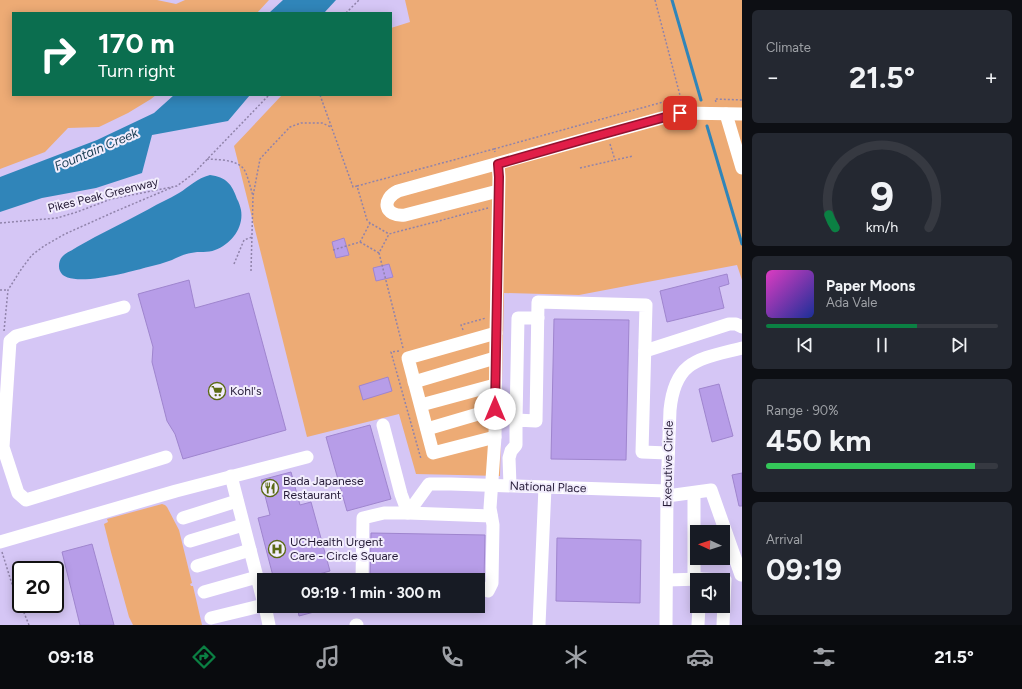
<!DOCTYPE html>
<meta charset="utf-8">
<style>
body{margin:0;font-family:Figtree,sans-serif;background:#242831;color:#f1f3f6;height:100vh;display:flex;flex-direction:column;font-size:15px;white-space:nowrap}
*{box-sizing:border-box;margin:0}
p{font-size:13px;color:#9ea1a6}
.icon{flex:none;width:22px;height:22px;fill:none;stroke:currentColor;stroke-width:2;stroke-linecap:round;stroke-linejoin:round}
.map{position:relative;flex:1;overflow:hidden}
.details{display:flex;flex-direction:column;gap:10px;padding:10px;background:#0d0f14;width:280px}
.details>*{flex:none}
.hud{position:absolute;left:12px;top:12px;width:380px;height:84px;border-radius:0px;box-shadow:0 2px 10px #0003;background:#0b6e4f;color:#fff;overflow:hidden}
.needle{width:26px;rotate:273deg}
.buttons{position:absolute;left:690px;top:525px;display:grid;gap:8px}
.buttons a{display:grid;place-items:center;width:40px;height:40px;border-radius:0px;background:#171b24;box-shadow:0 2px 10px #0003;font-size:20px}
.speed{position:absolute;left:12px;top:561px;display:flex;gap:8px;font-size:20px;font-weight:700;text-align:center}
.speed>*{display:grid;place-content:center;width:52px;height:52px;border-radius:50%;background:#171b24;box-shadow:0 2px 10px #0003;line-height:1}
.speed .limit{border:2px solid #111;border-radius:6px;background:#fff;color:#111}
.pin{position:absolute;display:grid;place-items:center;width:34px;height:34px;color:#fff;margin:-17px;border-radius:8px;box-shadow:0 2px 6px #0006}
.me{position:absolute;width:44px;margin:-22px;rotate:0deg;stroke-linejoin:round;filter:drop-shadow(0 0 3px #0008)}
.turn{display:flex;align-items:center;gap:14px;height:84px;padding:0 20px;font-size:18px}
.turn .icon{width:52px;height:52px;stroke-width:2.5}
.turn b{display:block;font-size:28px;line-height:34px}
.big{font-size:30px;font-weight:700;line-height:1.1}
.details .tile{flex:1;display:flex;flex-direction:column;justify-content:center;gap:6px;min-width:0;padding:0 14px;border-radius:6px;background:#242831}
.details .dial{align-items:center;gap:0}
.dial svg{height:104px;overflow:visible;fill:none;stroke:#363941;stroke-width:7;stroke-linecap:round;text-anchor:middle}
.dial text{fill:#f1f3f6;stroke:none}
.song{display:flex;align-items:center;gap:12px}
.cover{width:48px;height:48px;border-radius:6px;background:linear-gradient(135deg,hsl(310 70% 55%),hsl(230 70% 35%))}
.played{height:4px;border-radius:2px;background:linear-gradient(90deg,#0b8043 65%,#363941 65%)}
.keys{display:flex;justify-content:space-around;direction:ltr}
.heat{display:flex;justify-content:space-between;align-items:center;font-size:22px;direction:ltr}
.charge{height:6px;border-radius:3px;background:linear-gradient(90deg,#34c759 90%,#363941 0)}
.trip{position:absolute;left:257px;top:573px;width:228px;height:40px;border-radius:0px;background:#171b24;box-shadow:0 2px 10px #0003;font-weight:700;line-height:40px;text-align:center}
.menu{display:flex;height:64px;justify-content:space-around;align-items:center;background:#090b0e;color:#9ea1a6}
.menu .icon{width:28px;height:28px}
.menu .on{color:#0b8043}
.menu b{font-size:18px;color:#f1f3f6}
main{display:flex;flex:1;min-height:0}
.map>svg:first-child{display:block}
</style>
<main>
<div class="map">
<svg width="742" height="625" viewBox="0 0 742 625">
<rect width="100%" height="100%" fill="#d5c6f5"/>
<g fill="#edab75">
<path d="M0,0H157L176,4L185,0H269L257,13H13V95H156L151,99L128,113L99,127L68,128L45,152L0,169Z"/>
<path d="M405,0H742V280L737,265L579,295L504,293L500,476L416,474L399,414L307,437L234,146L282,95H391V28L410,22Z"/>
<path d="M162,504L165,505L167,507L179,530L192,583L190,584L191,586H193L202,625H133L129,617L111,552L104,524L108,522L107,519Z"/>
</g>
<g fill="#3085b9">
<path d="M283,0H336L324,13H269Z"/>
<path d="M174,95H250L228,121L152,135L142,173L96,188L42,198L0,212V177L97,140L154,113Z"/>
<path d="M210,175C226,177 232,184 237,199C239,202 240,206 241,210C244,228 231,244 215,250C208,253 199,251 191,253C184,254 178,257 172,260C164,263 156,265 148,267C133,271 67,290 60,271C58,267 59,260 62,257C65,253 73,250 77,247C101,233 125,222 149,209C159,203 169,199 179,193C189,187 197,178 210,175Z"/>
</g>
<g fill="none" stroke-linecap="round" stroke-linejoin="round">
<g stroke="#3085b9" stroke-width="3">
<path d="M672,0L701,100"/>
<path d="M707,126L742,244"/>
</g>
</g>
<g fill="#b79de8" stroke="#9f85ce">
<path d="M344,238L349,255L336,258L332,242Z"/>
<path d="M389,264L393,277L376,281L373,268Z"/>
<path d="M727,274L729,284L719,287L724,308L667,322L660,291Z"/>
<path d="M189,280L195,308L249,293L286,430L183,459L175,434L167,421L152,362L153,347L138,294Z"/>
<path d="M554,319L629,320L626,460L551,459Z"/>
<path d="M388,377L392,391L363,400L359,386Z"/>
<path d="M719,384L733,436L712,442L699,389Z"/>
<path d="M370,425L391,499L347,511L326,437Z"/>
<path d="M291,472L300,505L311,502L330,571L319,574L321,580H274L258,518L270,515L261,480Z"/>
<path d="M742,473V506H739L732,475Z"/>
<path d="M371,533L485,535L484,581L480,589H478V580H370Z"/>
<path d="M557,538L641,540L640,603L556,601Z"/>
<path d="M92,544L114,625H80L62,552Z"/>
<path d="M297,606H328L329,608L299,616Z"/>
</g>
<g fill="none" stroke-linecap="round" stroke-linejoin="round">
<g stroke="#9083aa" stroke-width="1.5" stroke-dasharray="2 2" stroke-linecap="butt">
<path d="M655,0L682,103"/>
<path d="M346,13L359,0"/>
<path d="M320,95L353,187L357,186L367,220L370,223L389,234L488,208"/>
<path d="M716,102L715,99L742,100"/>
<path d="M610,144L615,160L633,156"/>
<path d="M494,149L681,97"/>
<path d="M207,159C219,160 234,159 243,168C247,172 251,190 253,196"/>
<path d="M580,168L615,160"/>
<path d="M357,186L494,149L495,152"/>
<path d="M0,223L57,218L77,212L111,199L177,186L193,174L269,95"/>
<path d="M360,242L379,253L389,234"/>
<path d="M333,250L360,242L370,223"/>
<path d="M379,253L403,348"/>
<path d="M234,264L244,240L252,237"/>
<path d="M251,271L253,196L260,159L270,148L290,127L301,123H322L331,127"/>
<path d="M0,290H8"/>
<path d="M463,330L461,325L486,318"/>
<path d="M4,331L8,290L22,268L32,255L44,246L65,234L114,212L173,187"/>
<path d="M399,351L391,352L421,459"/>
<path d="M2,552L11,581L29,625"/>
</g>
<g stroke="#fff" stroke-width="13">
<path d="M726,114L742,168"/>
<path d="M498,191L405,215C384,217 381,199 398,191L582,140L680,113L742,114"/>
<path d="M124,307L16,336L10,341L3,447L18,493L26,500L166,457"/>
<path d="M645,351L729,324H736L742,327"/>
<path d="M414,382L495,358"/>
<path d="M421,405L495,385"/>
<path d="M516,420L518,318H538"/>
<path d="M383,425L401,494L408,513L491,516"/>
<path d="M427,429L495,409"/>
<path d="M495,437L433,453L408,358L496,333"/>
<path d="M231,476L264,604"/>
<path d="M510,485L509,458L511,451L516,445V420L536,421L538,302L646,305L642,452L668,453"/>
<path d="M667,496L711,490L741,575"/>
<path d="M183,518L237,501"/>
<path d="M190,541L243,525"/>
<path d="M0,542L176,491L307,457"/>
<path d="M197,566L250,550"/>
<path d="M694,579V493"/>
<path d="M701,579L725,580L723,625"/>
<path d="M362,580L363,518L384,513H408L429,484H451L667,491"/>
<path d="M667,580L701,579V580"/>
<path d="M488,591L492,583L493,525L490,508L495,437L496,333L499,177L498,164"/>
<path d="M204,592L257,577"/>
<path d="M265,606L269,625"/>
<path d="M211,618L264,605"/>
<path d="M356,625H357"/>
<path d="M539,625L545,487"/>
<path d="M666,625L667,491L670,410C675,359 700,359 742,348"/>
<path d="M698,625L699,606"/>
</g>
</g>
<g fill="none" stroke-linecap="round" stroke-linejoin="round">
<g stroke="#92132f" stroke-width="10">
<path id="route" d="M495,409L499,177L498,164L582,140L680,113"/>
</g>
<use href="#route" stroke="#e11d48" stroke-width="7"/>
</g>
<defs>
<g id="supermarket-ring" transform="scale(0.9)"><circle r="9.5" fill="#f2edfd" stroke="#5b6a14" stroke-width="1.5"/><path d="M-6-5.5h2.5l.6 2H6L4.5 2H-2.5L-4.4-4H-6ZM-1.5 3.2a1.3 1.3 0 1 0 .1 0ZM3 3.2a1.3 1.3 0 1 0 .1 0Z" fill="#5b6a14"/></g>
<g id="restaurant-ring" transform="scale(0.9)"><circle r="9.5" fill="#f2edfd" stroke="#5b6a14" stroke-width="1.5"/><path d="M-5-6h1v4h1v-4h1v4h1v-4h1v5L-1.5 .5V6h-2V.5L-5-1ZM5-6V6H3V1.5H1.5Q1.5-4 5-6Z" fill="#5b6a14"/></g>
<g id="hospital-ring" transform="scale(0.9)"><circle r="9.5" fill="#f2edfd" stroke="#5b6a14" stroke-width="1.5"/><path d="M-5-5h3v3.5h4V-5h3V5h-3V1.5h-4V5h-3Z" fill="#5b6a14"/></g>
</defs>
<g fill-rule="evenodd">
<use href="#supermarket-ring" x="217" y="391"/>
<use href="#restaurant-ring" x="270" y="488"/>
<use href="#hospital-ring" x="277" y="549"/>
</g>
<g text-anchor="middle" stroke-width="4" stroke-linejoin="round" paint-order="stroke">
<g font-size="12" fill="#251b37" stroke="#f2edfd">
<text transform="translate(103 195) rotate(-14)" y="4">Pikes Peak Greenway</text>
<text transform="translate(668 464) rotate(-89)" y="4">Executive Circle</text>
<text transform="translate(548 487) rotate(2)" y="4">National Place</text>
</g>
<g font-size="12" fill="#251b37" stroke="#f2edfd" text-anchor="start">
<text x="230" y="395">Kohl's</text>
<text x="283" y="485">Bada Japanese<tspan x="283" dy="14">Restaurant</tspan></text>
<text x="290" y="546">UCHealth Urgent<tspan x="290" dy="14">Care - Circle Square</tspan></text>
</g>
<g font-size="13" font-style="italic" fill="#193d53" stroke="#f2edfd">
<text transform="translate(96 149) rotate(-23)" y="5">Fountain Creek</text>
</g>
</g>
</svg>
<div class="buttons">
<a><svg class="needle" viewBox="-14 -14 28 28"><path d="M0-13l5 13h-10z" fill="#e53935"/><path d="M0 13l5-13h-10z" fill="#9ea1a6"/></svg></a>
<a><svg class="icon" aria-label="sound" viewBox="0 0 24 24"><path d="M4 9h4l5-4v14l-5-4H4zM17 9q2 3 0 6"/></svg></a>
</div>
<div class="speed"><div class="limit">20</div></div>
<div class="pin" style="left:680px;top:113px;background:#d93025"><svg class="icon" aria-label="arrive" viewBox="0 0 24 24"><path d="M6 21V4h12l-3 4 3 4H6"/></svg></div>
<svg class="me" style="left:495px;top:409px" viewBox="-20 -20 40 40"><circle r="19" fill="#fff"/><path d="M0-13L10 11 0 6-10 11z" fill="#e11d48"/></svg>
<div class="trip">09:19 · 1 min · 300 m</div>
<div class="hud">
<div class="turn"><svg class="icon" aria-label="right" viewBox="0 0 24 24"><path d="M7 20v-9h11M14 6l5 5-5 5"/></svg><div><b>170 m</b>Turn right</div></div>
</div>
</div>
<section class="details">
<div class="tile"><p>Climate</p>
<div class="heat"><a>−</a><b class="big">21.5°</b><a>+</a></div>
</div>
<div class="tile dial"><svg viewBox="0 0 100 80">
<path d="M14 69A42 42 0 1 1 86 69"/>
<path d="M14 69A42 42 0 0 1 9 59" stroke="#0b8043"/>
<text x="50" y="56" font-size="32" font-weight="700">9</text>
<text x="50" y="72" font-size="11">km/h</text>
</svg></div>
<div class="tile">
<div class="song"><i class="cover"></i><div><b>Paper Moons</b><p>Ada Vale</p></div></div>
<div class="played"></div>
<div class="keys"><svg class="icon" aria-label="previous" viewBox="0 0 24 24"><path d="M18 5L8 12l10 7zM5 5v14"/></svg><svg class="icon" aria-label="pause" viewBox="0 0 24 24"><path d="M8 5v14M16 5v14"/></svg><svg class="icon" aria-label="next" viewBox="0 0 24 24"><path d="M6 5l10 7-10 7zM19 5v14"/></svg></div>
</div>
<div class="tile"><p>Range · 90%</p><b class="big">450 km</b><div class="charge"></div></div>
<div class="tile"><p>Arrival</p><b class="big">09:19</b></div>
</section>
</main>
<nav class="menu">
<b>09:18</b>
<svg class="icon on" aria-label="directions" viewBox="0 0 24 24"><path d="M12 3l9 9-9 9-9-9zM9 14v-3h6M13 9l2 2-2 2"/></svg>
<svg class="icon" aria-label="music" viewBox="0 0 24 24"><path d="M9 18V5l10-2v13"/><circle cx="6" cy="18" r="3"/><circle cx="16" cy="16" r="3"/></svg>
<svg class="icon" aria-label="phone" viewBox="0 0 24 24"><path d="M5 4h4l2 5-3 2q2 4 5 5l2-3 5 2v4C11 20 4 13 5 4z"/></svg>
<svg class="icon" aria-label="climate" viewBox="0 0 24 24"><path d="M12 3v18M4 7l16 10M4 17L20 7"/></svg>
<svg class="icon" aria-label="car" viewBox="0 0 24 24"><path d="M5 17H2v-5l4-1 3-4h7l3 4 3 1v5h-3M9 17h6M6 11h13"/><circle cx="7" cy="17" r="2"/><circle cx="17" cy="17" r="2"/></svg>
<svg class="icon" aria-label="filters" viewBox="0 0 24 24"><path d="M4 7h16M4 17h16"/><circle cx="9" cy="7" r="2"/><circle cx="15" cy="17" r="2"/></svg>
<b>21.5°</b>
</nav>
